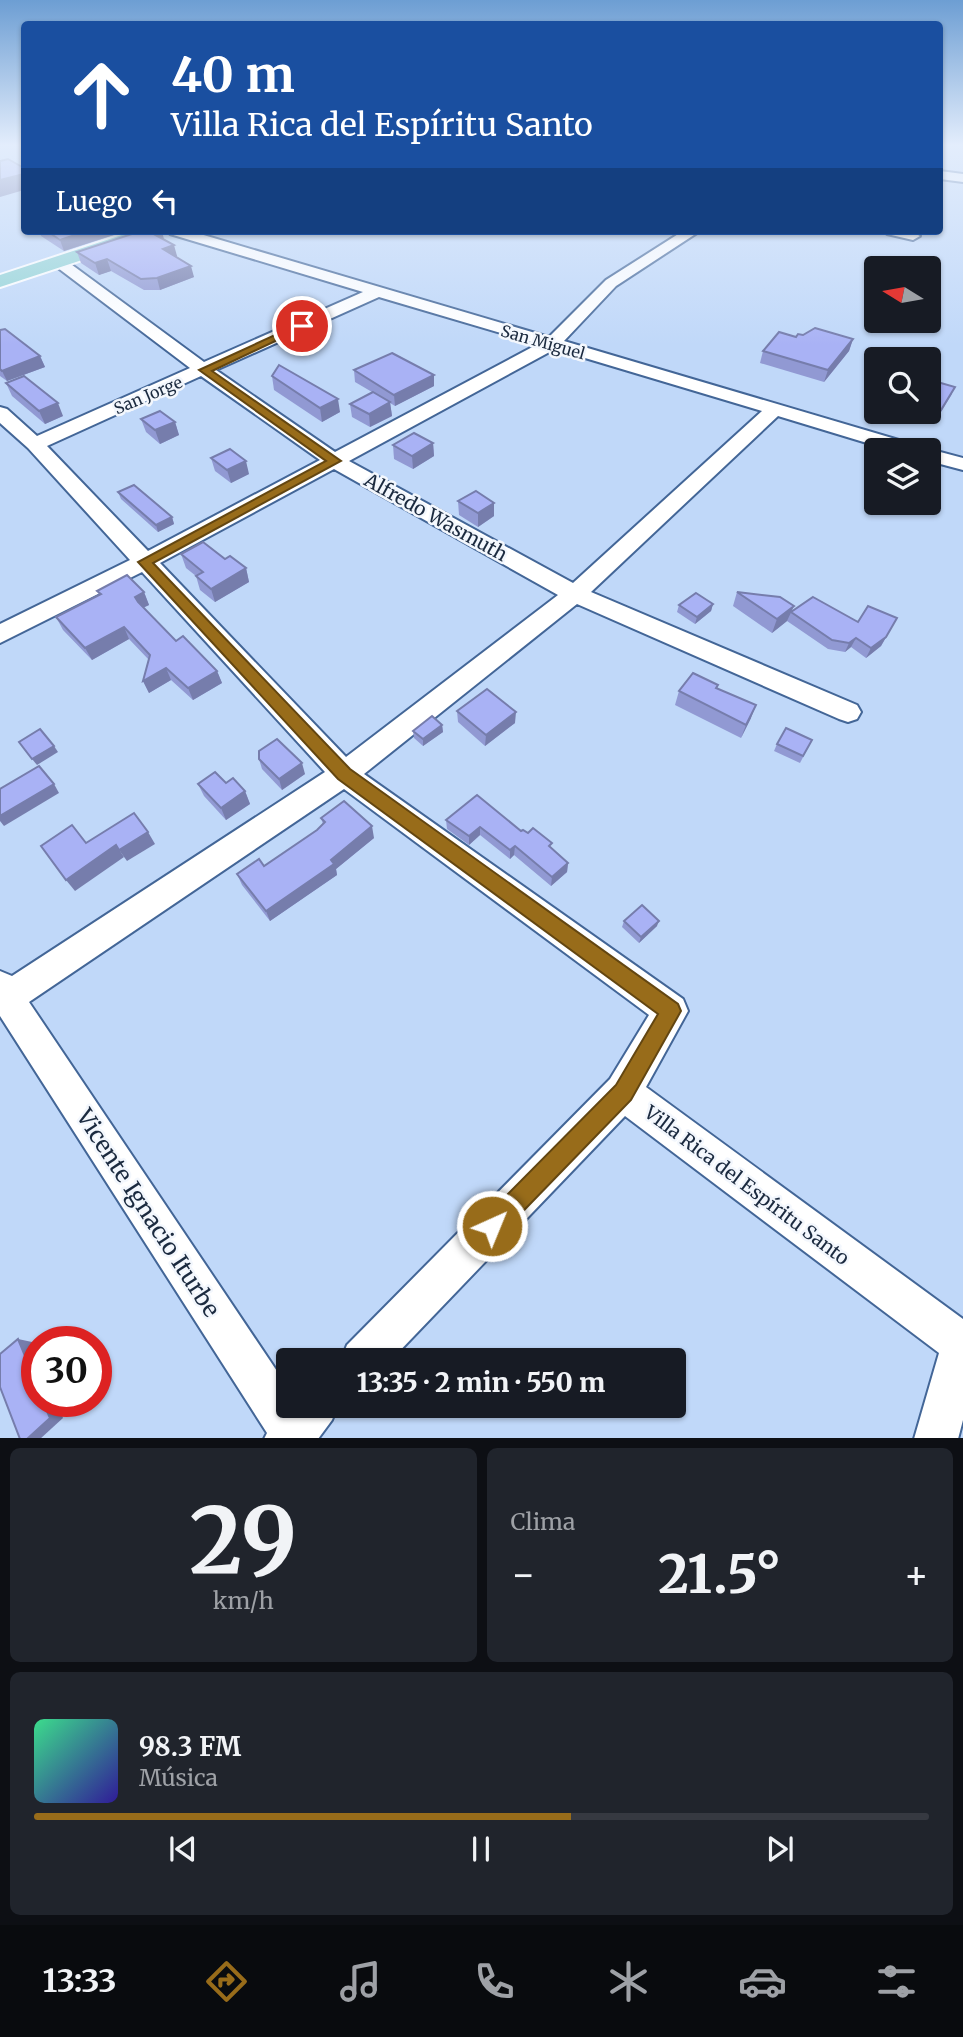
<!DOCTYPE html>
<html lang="es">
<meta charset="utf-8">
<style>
body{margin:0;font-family:Merriweather,serif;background:#20242c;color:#f1f3f6;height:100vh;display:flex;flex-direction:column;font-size:26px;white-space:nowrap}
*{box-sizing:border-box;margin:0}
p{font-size:23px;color:#9ea1a6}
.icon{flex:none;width:38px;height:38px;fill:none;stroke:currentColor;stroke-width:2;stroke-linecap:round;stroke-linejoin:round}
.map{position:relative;height:1438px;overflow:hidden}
.panel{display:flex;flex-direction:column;gap:10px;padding:10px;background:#0d0f14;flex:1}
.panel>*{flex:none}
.guide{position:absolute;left:21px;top:21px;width:922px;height:214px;border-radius:7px;box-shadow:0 2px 5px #0004;background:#1a4fa0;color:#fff;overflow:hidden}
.needle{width:46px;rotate:281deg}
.buttons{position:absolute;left:864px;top:256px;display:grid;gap:14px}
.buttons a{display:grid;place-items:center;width:77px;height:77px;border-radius:7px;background:#171b24;box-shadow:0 2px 5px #0004;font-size:35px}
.speed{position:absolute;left:21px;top:1326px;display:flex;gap:14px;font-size:35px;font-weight:700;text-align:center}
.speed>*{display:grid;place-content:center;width:91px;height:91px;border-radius:50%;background:#171b24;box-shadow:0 2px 5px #0004;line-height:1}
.speed .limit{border:10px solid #d22;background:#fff;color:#111}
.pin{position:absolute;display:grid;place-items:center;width:60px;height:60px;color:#fff;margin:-30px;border:4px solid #fff;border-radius:50%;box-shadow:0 2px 7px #0007}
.me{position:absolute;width:77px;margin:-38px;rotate:44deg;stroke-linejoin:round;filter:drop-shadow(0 0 5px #0008)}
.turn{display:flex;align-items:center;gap:24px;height:147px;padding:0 35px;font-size:32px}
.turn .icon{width:91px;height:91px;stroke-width:2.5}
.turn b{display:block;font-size:49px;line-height:60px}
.then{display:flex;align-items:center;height:66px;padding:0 35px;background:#0003;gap:14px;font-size:26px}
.big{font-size:52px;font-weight:800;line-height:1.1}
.panel .tile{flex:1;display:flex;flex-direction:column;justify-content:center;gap:10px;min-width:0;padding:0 24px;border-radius:10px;background:#20242c}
.panel .dial{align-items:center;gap:0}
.dial b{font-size:91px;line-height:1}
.song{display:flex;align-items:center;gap:21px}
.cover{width:84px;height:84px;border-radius:10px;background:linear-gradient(135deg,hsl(150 70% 55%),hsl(250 70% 35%))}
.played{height:7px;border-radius:4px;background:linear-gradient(90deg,#986c1a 60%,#363941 60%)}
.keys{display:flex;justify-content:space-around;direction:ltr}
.heat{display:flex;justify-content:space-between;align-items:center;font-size:38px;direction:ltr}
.panel .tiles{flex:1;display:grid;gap:10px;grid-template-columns:1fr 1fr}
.tile:last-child{grid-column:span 2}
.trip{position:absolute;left:276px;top:1348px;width:410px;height:70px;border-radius:7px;background:#171b24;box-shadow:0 2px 5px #0004;font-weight:800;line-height:70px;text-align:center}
.tabs{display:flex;height:112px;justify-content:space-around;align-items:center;background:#090b0e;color:#9ea1a6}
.tabs .icon{width:49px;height:49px}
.tabs .current{color:#986c1a}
.tabs b{font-size:32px;color:#f1f3f6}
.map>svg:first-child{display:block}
</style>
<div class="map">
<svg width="963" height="1439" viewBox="0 0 963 1439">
<rect width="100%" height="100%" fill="#c0d8f9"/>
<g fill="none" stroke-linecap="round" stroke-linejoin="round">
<g stroke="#436697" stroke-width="4">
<g id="minor">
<path d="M940,171L963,174V182L940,179Z"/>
<path d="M168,231H190L549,337L606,280L683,231H700L616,286L564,341L919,446L922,450H890L778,416L591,592L857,705L861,712L857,719L848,722L839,719L577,604L364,774L683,999L688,1011L646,1087L963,1319V1420L958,1439H914L939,1353L625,1116L391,1360H341L347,1345L610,1079L649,1015L344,789L29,1002L289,1389V1405H338L332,1420L318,1439H264L267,1433L0,1016V971L12,976L325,772L142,572L0,643V624L130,560L28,448L0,423V407L7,409L37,436L190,368L54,265L52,262L54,259H64L204,362L363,292L170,234ZM379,297L538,344L335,452L216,370ZM555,349L762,411L573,583L349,461ZM201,376L320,460L148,551L47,446ZM334,469L558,595L346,757L160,563Z"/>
<path d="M885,231H910L920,236L913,240L887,234Z"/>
<path d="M929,449L963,458V470L929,461V450H926Z"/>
</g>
</g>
<g stroke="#fff" stroke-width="4">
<path id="major" d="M134,231H161L158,235L0,287V275Z"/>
</g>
<use href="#minor" fill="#fff" fill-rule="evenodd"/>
<use href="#major" fill="#94d4d6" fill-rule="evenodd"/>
</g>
<g fill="#9199d3">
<path d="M40,231H126L64,251L41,236Z"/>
<path d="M141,231H162L164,240L177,256L176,257L194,277L160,290H144L111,271L99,275L81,263L77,252Z"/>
<path d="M0,330L40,356L45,367L7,381L0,376Z"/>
<path d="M803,335L853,339L849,351L824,382L760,363L763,351L796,337Z"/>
<path d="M354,370L434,386L395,406L390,403L392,416L370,427L352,417L350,404L372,392L355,382Z"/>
<path d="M272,376L340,412L322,422L274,390Z"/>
<path d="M6,383L63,416L45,424L12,396Z"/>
<path d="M929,387L952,394L938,417L918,411H929Z"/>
<path d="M141,419L175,422L179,435L160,444L146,432Z"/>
<path d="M433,443L434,456L413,469L394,459L393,445Z"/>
<path d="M211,458L249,474L231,483L215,471Z"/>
<path d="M118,492L172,517L174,524L158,532L121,499Z"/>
<path d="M458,501L494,503V516L478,527L459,515Z"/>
<path d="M181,554L246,568L249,582L215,602L200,590L196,576L186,568Z"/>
<path d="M97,591L144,592L149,605L143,608L176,641L217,671L222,683L193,700L171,680L149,693L143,681L149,660L129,639L92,660L63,630L56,617L99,595Z"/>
<path d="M737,592L793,610L858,622L897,618L881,646L866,658L851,647L845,652L828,649L787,621L772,633L733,606Z"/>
<path d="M713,604L711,611L695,624L677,612L679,605Z"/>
<path d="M718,685L717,689L751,718L741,738L675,705L679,691Z"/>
<path d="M457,711L515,723L485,746L458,722Z"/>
<path d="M442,725L443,732L423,746L414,738L413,731Z"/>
<path d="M812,740L800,763L774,751L777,744Z"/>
<path d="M259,759L305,774L282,790L262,769Z"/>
<path d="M226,783L245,791L250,804L226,820L204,796L198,784Z"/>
<path d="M321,818L374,838L336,869L337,875L270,921L242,885L237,874L264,866L317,830L323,824Z"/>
<path d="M446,820L521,831L551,848L568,863L567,872L551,886L514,855L510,859L480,835L469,845L447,829Z"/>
<path d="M624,921L657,926L639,943L622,927Z"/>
</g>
<g fill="#767dac">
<path d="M24,174V190L0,197V180Z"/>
<path d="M87,231H126L64,251L60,240Z"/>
<path d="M154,231H162L164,240L150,232Z"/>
<path d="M174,245L177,256L166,260L163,249Z"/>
<path d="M107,259L111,271L99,275L95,263Z"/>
<path d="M191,266L194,277L160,290L157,278Z"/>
<path d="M853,339L849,351L824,382L828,370Z"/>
<path d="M40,356L45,367L7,381L2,371Z"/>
<path d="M434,375V386L395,406L394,395Z"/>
<path d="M338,399L340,412L322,422L320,408Z"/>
<path d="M390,402L392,416L370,427L369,414Z"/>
<path d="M58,403L63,416L45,424L39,411Z"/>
<path d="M175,422L179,435L160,444L155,430Z"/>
<path d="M433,443L434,456L413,469L412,456Z"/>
<path d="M246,461L249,474L231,483L227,470Z"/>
<path d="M494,503V516L478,527V513Z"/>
<path d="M172,517L174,524L158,532L156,525Z"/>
<path d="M246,568L249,582L215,602L211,589Z"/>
<path d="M144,592L149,605L140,609L135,597Z"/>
<path d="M713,604L711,611L695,624L697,617Z"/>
<path d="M794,606L787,621L772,633L777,619Z"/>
<path d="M897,618L881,646L866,658L871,648Z"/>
<path d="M124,627L129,639L92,660L85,648Z"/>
<path d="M856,638L851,647L845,652L849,643Z"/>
<path d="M166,668L171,680L149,693L143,681Z"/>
<path d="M217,671L222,683L193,700L188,688Z"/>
<path d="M756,705L751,718L741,738L746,725Z"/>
<path d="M516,712L515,723L485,746L486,735Z"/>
<path d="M442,725L443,732L423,746V739Z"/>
<path d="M54,746L58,752L37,765L32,759Z"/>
<path d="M302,763L305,774L282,790L279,779Z"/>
<path d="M54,784L59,793L4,826L0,821V816Z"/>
<path d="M245,791L250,804L226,820L221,808Z"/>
<path d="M372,826L374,838L336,869L337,875L270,921L266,911Z"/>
<path d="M480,827V835L469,845V836Z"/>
<path d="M148,832L155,844L127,861L119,850Z"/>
<path d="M116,845L124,857L75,891L66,880Z"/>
<path d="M515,846L514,855L510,859V850Z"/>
<path d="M568,863L567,872L551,886L552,877Z"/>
<path d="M659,921L657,926L639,943L641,937Z"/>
<path d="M18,1339L32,1342L37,1354V1385Z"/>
<path d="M43,1402H57L63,1418L40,1439H27Z"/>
</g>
<g fill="#a9b2f5" stroke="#767dac" stroke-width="2">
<path d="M8,159L24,168V174L0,180V161Z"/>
<path d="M47,231H87L60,240Z"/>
<path d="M141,231H154L150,232L174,245L163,249L191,266L157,278L141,279L107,259L95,263L77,252Z"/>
<path d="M815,328L853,339L828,370L763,351L779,332L796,337L798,334L803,335Z"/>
<path d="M5,329L40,356L2,371L0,369V330Z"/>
<path d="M392,353L434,375L394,395L354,370Z"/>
<path d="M279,365L338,399L320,408L272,376Z"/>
<path d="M24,376L58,403L39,411L6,383Z"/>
<path d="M934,381L955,387L941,410L929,407V387Z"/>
<path d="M373,392L390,402L369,414L350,404Z"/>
<path d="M160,411L175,422L155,430L141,419Z"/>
<path d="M414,433L433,443L412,456L393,445Z"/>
<path d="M230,449L246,461L227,470L211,458Z"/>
<path d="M134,485L172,517L156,525L118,492Z"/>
<path d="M476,491L494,503L478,513L458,501Z"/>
<path d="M203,542L225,559L230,556L246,568L211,589L196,576L203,572L181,554Z"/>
<path d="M127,575L144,592L135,597L138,602L176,641L183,636L217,671L188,688L166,668L143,681L150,655L124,627L85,648L56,617L101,594L97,591Z"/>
<path d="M737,592L780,597L794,606L777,619Z"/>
<path d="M696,593L713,604L697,617L679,605Z"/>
<path d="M813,597L858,622L868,606L897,618L886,637L871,648L856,638L849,643L832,640L791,612Z"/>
<path d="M693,673L718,685L716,688L756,705L746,725L679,691Z"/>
<path d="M487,689L516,712L486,735L457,711Z"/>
<path d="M432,716L442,725L423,739L413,731Z"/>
<path d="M786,728L812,740L803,756L777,744Z"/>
<path d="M40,729L54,746L32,759L19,742Z"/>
<path d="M277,739L302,763L279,779L259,759V751Z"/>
<path d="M39,766L54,784L0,816V789Z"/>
<path d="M215,772L226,783L233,778L245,791L221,808L198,784Z"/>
<path d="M477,795L521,831L523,830L528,833L533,828L552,843L549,846L568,863L552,877L515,846L510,850L480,827L469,836L446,820Z"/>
<path d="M344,801L372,826L331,860L334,864L266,911L237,874L259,859L264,866L317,830L325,822L321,818Z"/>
<path d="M134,813L148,832L119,850L116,845L66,880L41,846L72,825L86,843Z"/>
<path d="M642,905L659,921L641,937L624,921Z"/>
<path d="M18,1339L37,1385V1402H43L50,1418L27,1439H20L0,1387V1354Z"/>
</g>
<linearGradient id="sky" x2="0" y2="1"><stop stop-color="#6d9ed3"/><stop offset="0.42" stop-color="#e3edfc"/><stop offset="1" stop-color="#e3edfc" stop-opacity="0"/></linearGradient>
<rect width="963" height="345" fill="url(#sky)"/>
<path fill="#986c1a" stroke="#634611" stroke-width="2" d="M299,324L307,326L212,371L341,461L153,563L350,769L678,1004L681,1011L631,1100L501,1234L492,1238L484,1234L481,1226L484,1218L616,1085L658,1014L338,779L138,562L326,461L199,370Z"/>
<g text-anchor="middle" stroke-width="5" stroke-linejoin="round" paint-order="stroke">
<g font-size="16" fill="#1b2a3f" stroke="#f3f7fd">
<text transform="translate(543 342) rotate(16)" y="6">San Miguel</text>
<text transform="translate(148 395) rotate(-23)" y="6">San Jorge</text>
</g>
<g font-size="19" fill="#1b2a3f" stroke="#f3f7fd">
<text transform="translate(436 517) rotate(29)" y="7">Alfredo Wasmuth</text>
<text transform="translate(747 1185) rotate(37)" y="7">Villa Rica del Espíritu Santo</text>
</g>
<g font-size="23" fill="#1b2a3f" stroke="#f3f7fd">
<text transform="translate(148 1213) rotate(57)" y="8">Vicente Ignacio Iturbe</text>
</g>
</g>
</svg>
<div class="buttons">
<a><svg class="needle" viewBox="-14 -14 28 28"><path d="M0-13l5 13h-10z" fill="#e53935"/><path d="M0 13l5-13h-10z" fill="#9ea1a6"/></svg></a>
<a><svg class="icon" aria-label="search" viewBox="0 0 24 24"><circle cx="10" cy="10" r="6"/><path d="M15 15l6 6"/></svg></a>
<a><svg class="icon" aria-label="layers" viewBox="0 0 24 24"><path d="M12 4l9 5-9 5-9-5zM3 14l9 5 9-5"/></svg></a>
</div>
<div class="speed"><div class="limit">30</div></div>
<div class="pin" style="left:302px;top:326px;background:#d93025"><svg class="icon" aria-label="arrive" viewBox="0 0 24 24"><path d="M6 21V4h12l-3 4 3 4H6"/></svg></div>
<svg class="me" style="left:492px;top:1226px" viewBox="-20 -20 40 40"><circle r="17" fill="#986c1a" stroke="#fff" stroke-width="3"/><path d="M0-11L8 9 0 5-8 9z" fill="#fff"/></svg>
<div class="trip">13:35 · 2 min · 550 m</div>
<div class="guide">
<div class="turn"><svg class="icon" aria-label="ahead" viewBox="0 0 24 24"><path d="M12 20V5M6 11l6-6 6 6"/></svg><div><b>40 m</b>Villa Rica del Espíritu Santo</div></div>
<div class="then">Luego<svg class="icon" aria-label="left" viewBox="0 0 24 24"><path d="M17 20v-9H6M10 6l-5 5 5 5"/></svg></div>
</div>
</div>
<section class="panel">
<div class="tiles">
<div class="tile dial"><b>29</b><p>km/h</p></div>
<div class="tile"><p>Clima</p>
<div class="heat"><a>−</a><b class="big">21.5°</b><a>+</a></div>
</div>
<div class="tile">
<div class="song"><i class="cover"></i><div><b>98.3 FM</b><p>Música</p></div></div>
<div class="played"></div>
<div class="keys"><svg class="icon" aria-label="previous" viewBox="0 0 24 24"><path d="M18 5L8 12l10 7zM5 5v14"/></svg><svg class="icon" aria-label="pause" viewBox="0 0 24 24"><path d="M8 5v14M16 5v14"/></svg><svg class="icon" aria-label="next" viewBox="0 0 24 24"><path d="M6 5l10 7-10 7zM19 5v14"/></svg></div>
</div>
</div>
</section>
<nav class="tabs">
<b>13:33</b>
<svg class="icon current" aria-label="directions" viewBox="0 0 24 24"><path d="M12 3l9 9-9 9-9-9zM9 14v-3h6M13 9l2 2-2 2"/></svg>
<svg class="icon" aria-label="music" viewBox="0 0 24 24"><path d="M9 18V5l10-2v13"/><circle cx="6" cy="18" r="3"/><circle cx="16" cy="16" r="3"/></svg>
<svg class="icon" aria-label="phone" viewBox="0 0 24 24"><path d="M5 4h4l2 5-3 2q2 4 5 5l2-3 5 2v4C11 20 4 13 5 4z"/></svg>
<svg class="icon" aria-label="climate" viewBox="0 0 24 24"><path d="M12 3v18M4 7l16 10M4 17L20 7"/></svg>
<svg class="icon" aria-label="car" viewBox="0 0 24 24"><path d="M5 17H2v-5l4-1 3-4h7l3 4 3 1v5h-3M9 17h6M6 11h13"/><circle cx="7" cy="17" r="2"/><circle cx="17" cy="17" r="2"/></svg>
<svg class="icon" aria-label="filters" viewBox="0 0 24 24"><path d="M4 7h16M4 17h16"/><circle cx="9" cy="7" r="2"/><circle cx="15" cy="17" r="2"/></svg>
</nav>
